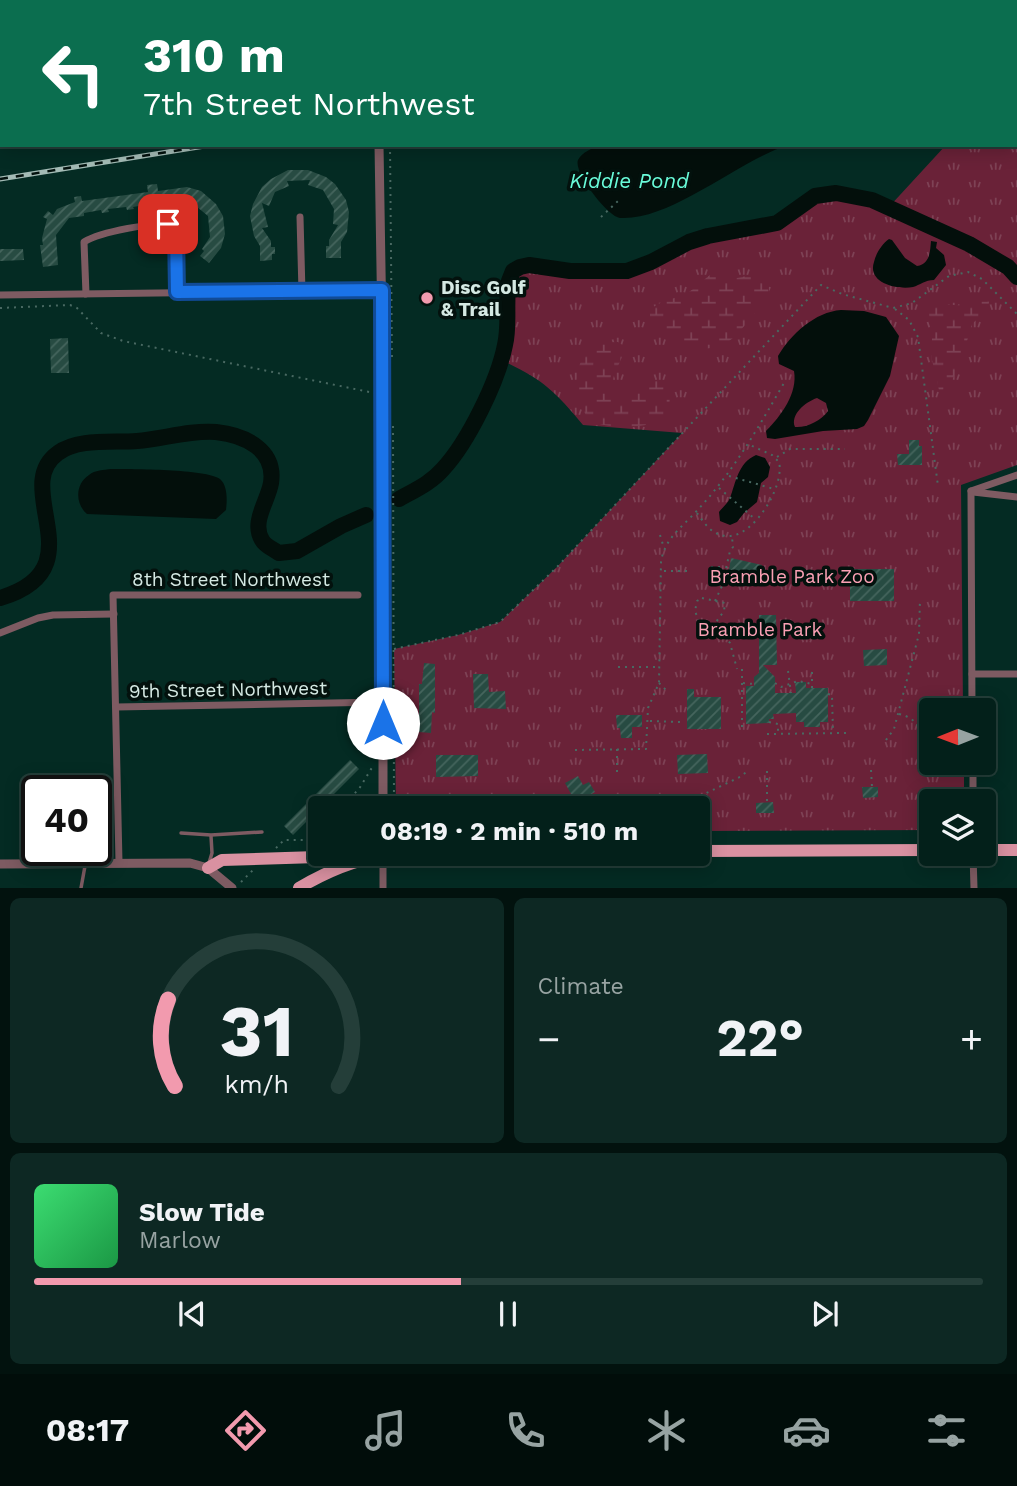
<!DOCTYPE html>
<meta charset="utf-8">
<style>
body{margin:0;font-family:"Work Sans",sans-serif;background:#0d2823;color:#f1f3f6;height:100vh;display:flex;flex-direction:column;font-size:26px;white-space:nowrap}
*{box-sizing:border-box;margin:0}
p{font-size:23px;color:#97a3a2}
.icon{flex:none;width:38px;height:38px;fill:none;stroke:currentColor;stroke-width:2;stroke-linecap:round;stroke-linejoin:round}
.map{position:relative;height:888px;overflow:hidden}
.panel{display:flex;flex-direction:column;gap:10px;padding:10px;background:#02120e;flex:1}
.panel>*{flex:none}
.banner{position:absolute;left:0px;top:0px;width:1018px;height:147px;box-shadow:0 4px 18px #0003,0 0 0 2px #243e39;background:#0b6e4f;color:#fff;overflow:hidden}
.needle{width:46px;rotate:269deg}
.controls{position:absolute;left:919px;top:698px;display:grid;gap:14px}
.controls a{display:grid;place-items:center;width:77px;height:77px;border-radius:7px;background:#03201a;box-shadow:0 4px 18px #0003,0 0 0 2px #243e39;font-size:35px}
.speed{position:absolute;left:21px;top:775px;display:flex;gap:14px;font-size:35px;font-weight:700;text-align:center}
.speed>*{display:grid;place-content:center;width:91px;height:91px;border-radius:50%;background:#03201a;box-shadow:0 4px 18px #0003,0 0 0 2px #243e39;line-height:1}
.speed .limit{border:4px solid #111;border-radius:10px;background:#fff;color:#111}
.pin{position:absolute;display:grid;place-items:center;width:60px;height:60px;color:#fff;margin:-30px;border-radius:14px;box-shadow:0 4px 10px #0006}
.me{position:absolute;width:77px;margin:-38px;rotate:0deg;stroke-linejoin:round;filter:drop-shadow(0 0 5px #0008)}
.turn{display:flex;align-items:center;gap:24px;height:147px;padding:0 28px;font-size:32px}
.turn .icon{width:91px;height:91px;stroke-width:2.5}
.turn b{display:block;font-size:49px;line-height:60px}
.big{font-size:52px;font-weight:700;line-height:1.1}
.panel .tile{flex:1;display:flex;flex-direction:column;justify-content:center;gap:10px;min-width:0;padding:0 24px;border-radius:10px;background:#0d2823}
.panel .dial{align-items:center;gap:0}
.dial svg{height:182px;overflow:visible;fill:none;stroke:#243e39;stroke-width:7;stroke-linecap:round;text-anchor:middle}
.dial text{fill:#f1f3f6;stroke:none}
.song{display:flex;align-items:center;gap:21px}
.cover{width:84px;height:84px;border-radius:10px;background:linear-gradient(135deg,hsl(140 70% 55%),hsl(140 70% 35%))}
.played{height:7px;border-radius:4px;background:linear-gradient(90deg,#f29aae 45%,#243e39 45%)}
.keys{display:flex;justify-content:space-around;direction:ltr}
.heat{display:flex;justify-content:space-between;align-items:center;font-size:38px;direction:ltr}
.panel .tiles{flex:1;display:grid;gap:10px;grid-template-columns:1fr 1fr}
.tile:last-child{grid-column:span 2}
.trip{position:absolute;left:308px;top:796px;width:402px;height:70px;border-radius:7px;background:#03201a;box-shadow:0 4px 18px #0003,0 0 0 2px #243e39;font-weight:700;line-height:70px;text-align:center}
.tab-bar{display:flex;height:112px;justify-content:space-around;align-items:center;background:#010d0a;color:#97a3a2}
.tab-bar .icon{width:49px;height:49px}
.tab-bar .active{color:#f29aae}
.tab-bar b{font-size:32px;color:#f1f3f6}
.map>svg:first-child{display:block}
</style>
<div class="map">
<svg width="1017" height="888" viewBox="0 0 1017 888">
<defs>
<pattern id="grass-tufts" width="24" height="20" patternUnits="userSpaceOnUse" patternTransform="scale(1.75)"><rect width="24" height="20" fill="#6a2238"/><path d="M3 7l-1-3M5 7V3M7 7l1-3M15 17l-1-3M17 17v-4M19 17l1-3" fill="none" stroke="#7e4255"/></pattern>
<pattern id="wetland-marsh" width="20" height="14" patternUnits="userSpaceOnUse" patternTransform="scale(1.75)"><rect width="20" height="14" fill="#6a2238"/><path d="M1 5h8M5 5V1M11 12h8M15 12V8" fill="none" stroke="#7e4255"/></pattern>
<pattern id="building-hatch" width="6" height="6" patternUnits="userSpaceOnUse" patternTransform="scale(1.75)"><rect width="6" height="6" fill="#274b42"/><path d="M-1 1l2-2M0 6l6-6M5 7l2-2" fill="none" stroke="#45655d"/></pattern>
</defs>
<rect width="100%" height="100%" fill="#042b23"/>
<g fill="url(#grass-tufts)">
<path d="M394,0H788L783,2Z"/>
<path d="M1017,70V465L961,485L963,710H931V763H964V801L931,802V830L698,831V808H396L394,649L458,635L500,622L557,567L682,433L583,425C554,390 542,379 501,360L508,320L507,292L513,271C531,260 551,269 570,271C591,273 615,274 634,268C660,260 681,242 708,236C730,230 755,232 777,224C788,219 797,209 807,201C831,184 863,196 888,208L946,145H1017Z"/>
</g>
<g fill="url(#wetland-marsh)">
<path d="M726,269L732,279L757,274L765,278L770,292C766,302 758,309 751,318C743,327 735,339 724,344C701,356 666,343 650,325V310C661,299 675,300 687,293C702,285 708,271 726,269Z"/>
<path d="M979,298L985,299L989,302L988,309L972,324L962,358L949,387L945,391L939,390L932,360V331L928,310C939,299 949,307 962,305C968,304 974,301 979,298Z"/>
<path d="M618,342L624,346C624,363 609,372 614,390C628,396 641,381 658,380L669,388C670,399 671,411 662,419C651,429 599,430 588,418C585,415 583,408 581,403C570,371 581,342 618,342Z"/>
</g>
<g fill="#030f0b" fill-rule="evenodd">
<path d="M600,145H788C738,161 671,221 620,218C608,217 573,172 578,160C582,152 593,148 600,145Z"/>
<path d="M889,239L892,240L905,258L917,266C930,264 930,252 931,241L937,242L936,248L944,255L946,265L934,280C925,280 920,285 913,287C897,290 867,283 874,262C876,253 882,244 889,239Z"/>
<path d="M841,310L864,311L886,317L899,336L890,376L868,420L864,426L857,429L823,431L775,439L767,438L766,431C781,416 798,393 794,371L779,364L778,356C791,334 815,312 841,310ZM817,398L826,403L828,411C821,421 806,428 795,427C790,415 805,402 817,398Z"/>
<path d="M756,455L765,458L770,467L768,477L761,483L757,502L744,513L737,522L730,525L720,521L719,512C722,508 728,503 730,498C736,482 738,463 756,455Z"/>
<path d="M111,469C131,469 206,469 220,479C228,486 227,501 226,510L216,519L87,514C75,504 75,484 89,475C95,470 104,470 111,469Z"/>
</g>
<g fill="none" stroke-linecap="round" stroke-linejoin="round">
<g stroke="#030f0b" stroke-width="16">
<path d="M399,499C415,490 431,483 443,469C468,442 498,381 505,345C510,324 505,302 509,281L513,271L520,267L529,265L570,271H627L651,262L689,242L708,236L777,223L815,196L836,193L872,200L969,244L1008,267L1017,277"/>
<path d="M0,598C99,569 9,488 58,453C78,438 113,443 137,441C163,439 189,430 216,432C245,435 276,450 271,483C268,501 251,522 262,540C265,546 273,549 279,553L297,551L341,526L366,515"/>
</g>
</g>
<g fill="url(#building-hatch)">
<path d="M288,170H308L326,177L335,184L346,200L349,212L347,232L341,242V258H326V246H329V240L338,225L333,224L334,209L323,190L308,185L310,180L287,181L289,186L275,192L269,206L262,203L268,227L262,228L271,241V247H275V254H272V260L260,261V246L254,236L250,216L253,204L262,187L271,179Z"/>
<path d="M157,184L158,191L187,187L201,191L216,204L223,216L225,234L221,248L209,263L200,256L204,251L202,249L210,237L208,216L191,202L176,204V201L158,203L159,206L151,207V204L133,207L134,209L127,210L126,207L108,209L109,212L102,213L101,210L84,213V216L69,218L56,235L58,265L43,267L40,245H43L42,238L47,219L43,217L48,211L53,215L57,209L75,202L74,197L81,196L82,201L148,192L147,185Z"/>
<path d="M0,249H23L24,260L0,261Z"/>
<path d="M68,338L69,373H51L50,339Z"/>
<path d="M909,440H919V446H922V465H898L897,454H909Z"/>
<path d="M731,558L762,565L758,582L728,575Z"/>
<rect x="850" y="569" width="44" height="32"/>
<path d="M759,615H776L777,665H763L775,677V693H796L795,682H806V688H828V722H820V727H804V722H796V713L773,714L774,719H769V723L746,724V686H754V677L759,673Z"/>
<path d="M887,649V665L864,666L863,650Z"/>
<path d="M424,663L435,664V713L432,712L431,733L419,732V684H422Z"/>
<path d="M473,674H488L489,692L505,691L506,709L474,708Z"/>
<path d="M687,689H694V697H721V729H687Z"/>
<path d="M616,715H642V727H632V738H621L620,728H617Z"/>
<path d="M707,754L708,773L678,774L677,755Z"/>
<path d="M436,755H478V776L436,777Z"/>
<path d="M350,760L359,769L293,835L284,826Z"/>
<path d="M578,776L583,785L589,782L595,792L576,803L565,783Z"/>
<path d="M862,787H878V797L863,798Z"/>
<path d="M773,802L774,813H756V803Z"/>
</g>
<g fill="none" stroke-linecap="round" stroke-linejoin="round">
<g stroke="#496962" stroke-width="2" stroke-dasharray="2 5" stroke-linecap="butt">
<path d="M390,145L392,361"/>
<path d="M601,217L618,201"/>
<path d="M0,308L70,305L77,308L101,333L123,341L374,393"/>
<path d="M895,309L909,320L918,337L938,486"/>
<path d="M393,426L394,808"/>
<path d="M777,457L790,449H845"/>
<path d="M729,476L774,489"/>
<path d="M719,488L755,519"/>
<path d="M697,513C704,523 712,535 726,536C753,539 785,486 779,462L772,455L750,445"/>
<path d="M660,535L664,548"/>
<path d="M711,567H725"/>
<path d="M664,571H687"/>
<path d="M702,598L725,603L724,611L711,629L701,627L695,611L697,601Z"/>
<path d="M715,601L722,586L730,551L733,547L732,537"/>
<path d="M716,625L730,643L737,669"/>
<path d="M394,649L458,635L500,622L557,567L821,285L842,294L893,308L912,303L949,276L968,272L982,279L1017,314"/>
<path d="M618,667H659"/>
<path d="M742,669V728"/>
<path d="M788,671L791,693"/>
<path d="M812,672V688"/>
<path d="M659,683L668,692"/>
<path d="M743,683L754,684"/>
<path d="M775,683L781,687L798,681L812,684"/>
<path d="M828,694L832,695L833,732"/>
<path d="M899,714C918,718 922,731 924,749"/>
<path d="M650,721L681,722"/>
<path d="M769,722L778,724V733"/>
<path d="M767,734L846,733"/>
<path d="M886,740L894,729L919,634L920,599"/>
<path d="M617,749V772"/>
<path d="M575,750L646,749L648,708L659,683L661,562C664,542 677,531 690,518C731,476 755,433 784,383"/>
<path d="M871,770L872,787"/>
<path d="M767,771V802"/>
<path d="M340,808L359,789L373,766"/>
<path d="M675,808L742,776L747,771"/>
<path d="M276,848L284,840H308L320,828"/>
<path d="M241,882L254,869"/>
</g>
<g stroke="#7e5b62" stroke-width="3.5">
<path d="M181,833L211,835L262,832"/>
<path d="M209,863L212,853L211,836"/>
<path d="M81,888L85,866"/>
</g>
<g stroke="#7e5b62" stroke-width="7">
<path d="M98,0V2"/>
<path d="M42,2L45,0"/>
<path d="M0,13H2"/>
<path d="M0,113H2"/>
<path d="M300,217L302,292"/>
<path d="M86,294L84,242C100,232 155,221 173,226L176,231L177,292"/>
<path d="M0,295L382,290"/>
<path d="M971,491L972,710"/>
<path d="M971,491L1017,475"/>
<path d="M973,492L1017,497"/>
<path d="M0,633L38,618L53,615L114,614"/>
<path d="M972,674H1017"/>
<path d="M116,707L383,702"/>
<path d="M973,763V802"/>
<path d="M973,854L974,888"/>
<path d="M383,855V888"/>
<path d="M119,862L113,595H358"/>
</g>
<g stroke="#7e5b62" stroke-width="9">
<path d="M377,0V2"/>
<path d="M379,145L383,392V808"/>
<path d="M0,864L190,863L208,868L232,888"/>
</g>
<g stroke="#d991a1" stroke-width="12">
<path d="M984,850H1017"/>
<path d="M698,851L931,850"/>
<path d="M208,868L222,860L317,857L363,860"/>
<path d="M299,888C329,870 362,857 396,854"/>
</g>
<g stroke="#a3bbb5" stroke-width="5">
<g id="rail">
<path d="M819,2L824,0"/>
<path d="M0,179L211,145"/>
</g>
</g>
<use href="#rail" stroke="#03110d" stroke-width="2.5" stroke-dasharray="8" stroke-linecap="butt"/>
</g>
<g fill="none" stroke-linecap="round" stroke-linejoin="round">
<g stroke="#114b97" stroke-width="18">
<path id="route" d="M168,224L173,226L176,231L177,292L382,290L383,723"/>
</g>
<use href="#route" stroke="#1a73e8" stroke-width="12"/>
</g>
<circle fill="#f29aae" stroke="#03110d" stroke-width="2.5" cx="427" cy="298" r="7"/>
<g text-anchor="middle" stroke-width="7" stroke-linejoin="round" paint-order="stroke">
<g font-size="19" font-weight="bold" fill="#d5e9e3" stroke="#03110d" text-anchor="start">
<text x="441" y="294">Disc Golf<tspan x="441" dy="22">&amp; Trail</tspan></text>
</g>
<g font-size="19" fill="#faa0b4" stroke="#03110d">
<text x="792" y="583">Bramble Park Zoo</text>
<text x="760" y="636">Bramble Park</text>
</g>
<g font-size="19" fill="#d5e9e3" stroke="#03110d">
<text x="231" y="586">8th Street Northwest</text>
<text transform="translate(228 689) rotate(-1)" y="7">9th Street Northwest</text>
</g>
<g font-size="21" font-style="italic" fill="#69fcda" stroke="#03110d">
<text x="629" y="188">Kiddie Pond</text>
</g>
</g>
</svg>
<div class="controls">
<a><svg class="needle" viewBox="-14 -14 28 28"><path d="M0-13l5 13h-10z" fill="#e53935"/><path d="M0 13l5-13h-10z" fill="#97a3a2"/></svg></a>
<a><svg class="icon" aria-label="layers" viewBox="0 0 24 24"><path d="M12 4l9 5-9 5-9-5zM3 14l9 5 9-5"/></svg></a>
</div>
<div class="speed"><div class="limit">40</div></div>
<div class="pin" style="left:168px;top:224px;background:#d93025"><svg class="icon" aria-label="arrive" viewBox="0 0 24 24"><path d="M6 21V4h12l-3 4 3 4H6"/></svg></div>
<svg class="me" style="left:383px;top:723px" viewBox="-20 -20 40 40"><circle r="19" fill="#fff"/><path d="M0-13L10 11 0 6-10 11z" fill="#1a73e8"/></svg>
<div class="trip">08:19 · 2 min · 510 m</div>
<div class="banner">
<div class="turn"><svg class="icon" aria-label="left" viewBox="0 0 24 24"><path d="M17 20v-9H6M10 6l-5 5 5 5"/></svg><div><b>310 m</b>7th Street Northwest</div></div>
</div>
</div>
<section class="panel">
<div class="tiles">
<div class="tile dial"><svg viewBox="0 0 100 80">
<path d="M14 69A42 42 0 1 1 86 69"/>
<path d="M14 69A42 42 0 0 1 11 31" stroke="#f29aae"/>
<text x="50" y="56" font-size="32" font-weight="700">31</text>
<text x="50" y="72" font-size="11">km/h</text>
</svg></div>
<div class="tile"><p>Climate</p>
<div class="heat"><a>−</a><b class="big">22°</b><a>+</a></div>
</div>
<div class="tile">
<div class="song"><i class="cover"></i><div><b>Slow Tide</b><p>Marlow</p></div></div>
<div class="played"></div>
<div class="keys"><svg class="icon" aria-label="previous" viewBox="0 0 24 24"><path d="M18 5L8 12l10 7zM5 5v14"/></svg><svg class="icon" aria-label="pause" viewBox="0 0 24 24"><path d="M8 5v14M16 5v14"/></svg><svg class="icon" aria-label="next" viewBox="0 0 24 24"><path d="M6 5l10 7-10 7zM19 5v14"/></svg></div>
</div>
</div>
</section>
<nav class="tab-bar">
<b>08:17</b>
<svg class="icon active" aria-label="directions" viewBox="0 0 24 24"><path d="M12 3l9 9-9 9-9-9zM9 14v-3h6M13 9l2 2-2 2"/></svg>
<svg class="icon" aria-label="music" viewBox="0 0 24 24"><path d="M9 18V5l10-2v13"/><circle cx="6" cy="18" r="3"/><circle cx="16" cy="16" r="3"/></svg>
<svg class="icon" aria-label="phone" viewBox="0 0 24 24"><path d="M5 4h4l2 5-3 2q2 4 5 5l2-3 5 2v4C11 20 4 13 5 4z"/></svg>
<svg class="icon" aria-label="climate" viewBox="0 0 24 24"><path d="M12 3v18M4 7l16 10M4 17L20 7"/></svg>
<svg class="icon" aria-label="car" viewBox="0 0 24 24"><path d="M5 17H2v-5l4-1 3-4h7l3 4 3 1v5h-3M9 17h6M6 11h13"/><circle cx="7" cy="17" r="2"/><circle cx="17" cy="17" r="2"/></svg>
<svg class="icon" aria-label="filters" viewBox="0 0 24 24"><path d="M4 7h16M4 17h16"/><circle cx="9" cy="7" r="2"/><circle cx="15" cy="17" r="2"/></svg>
</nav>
